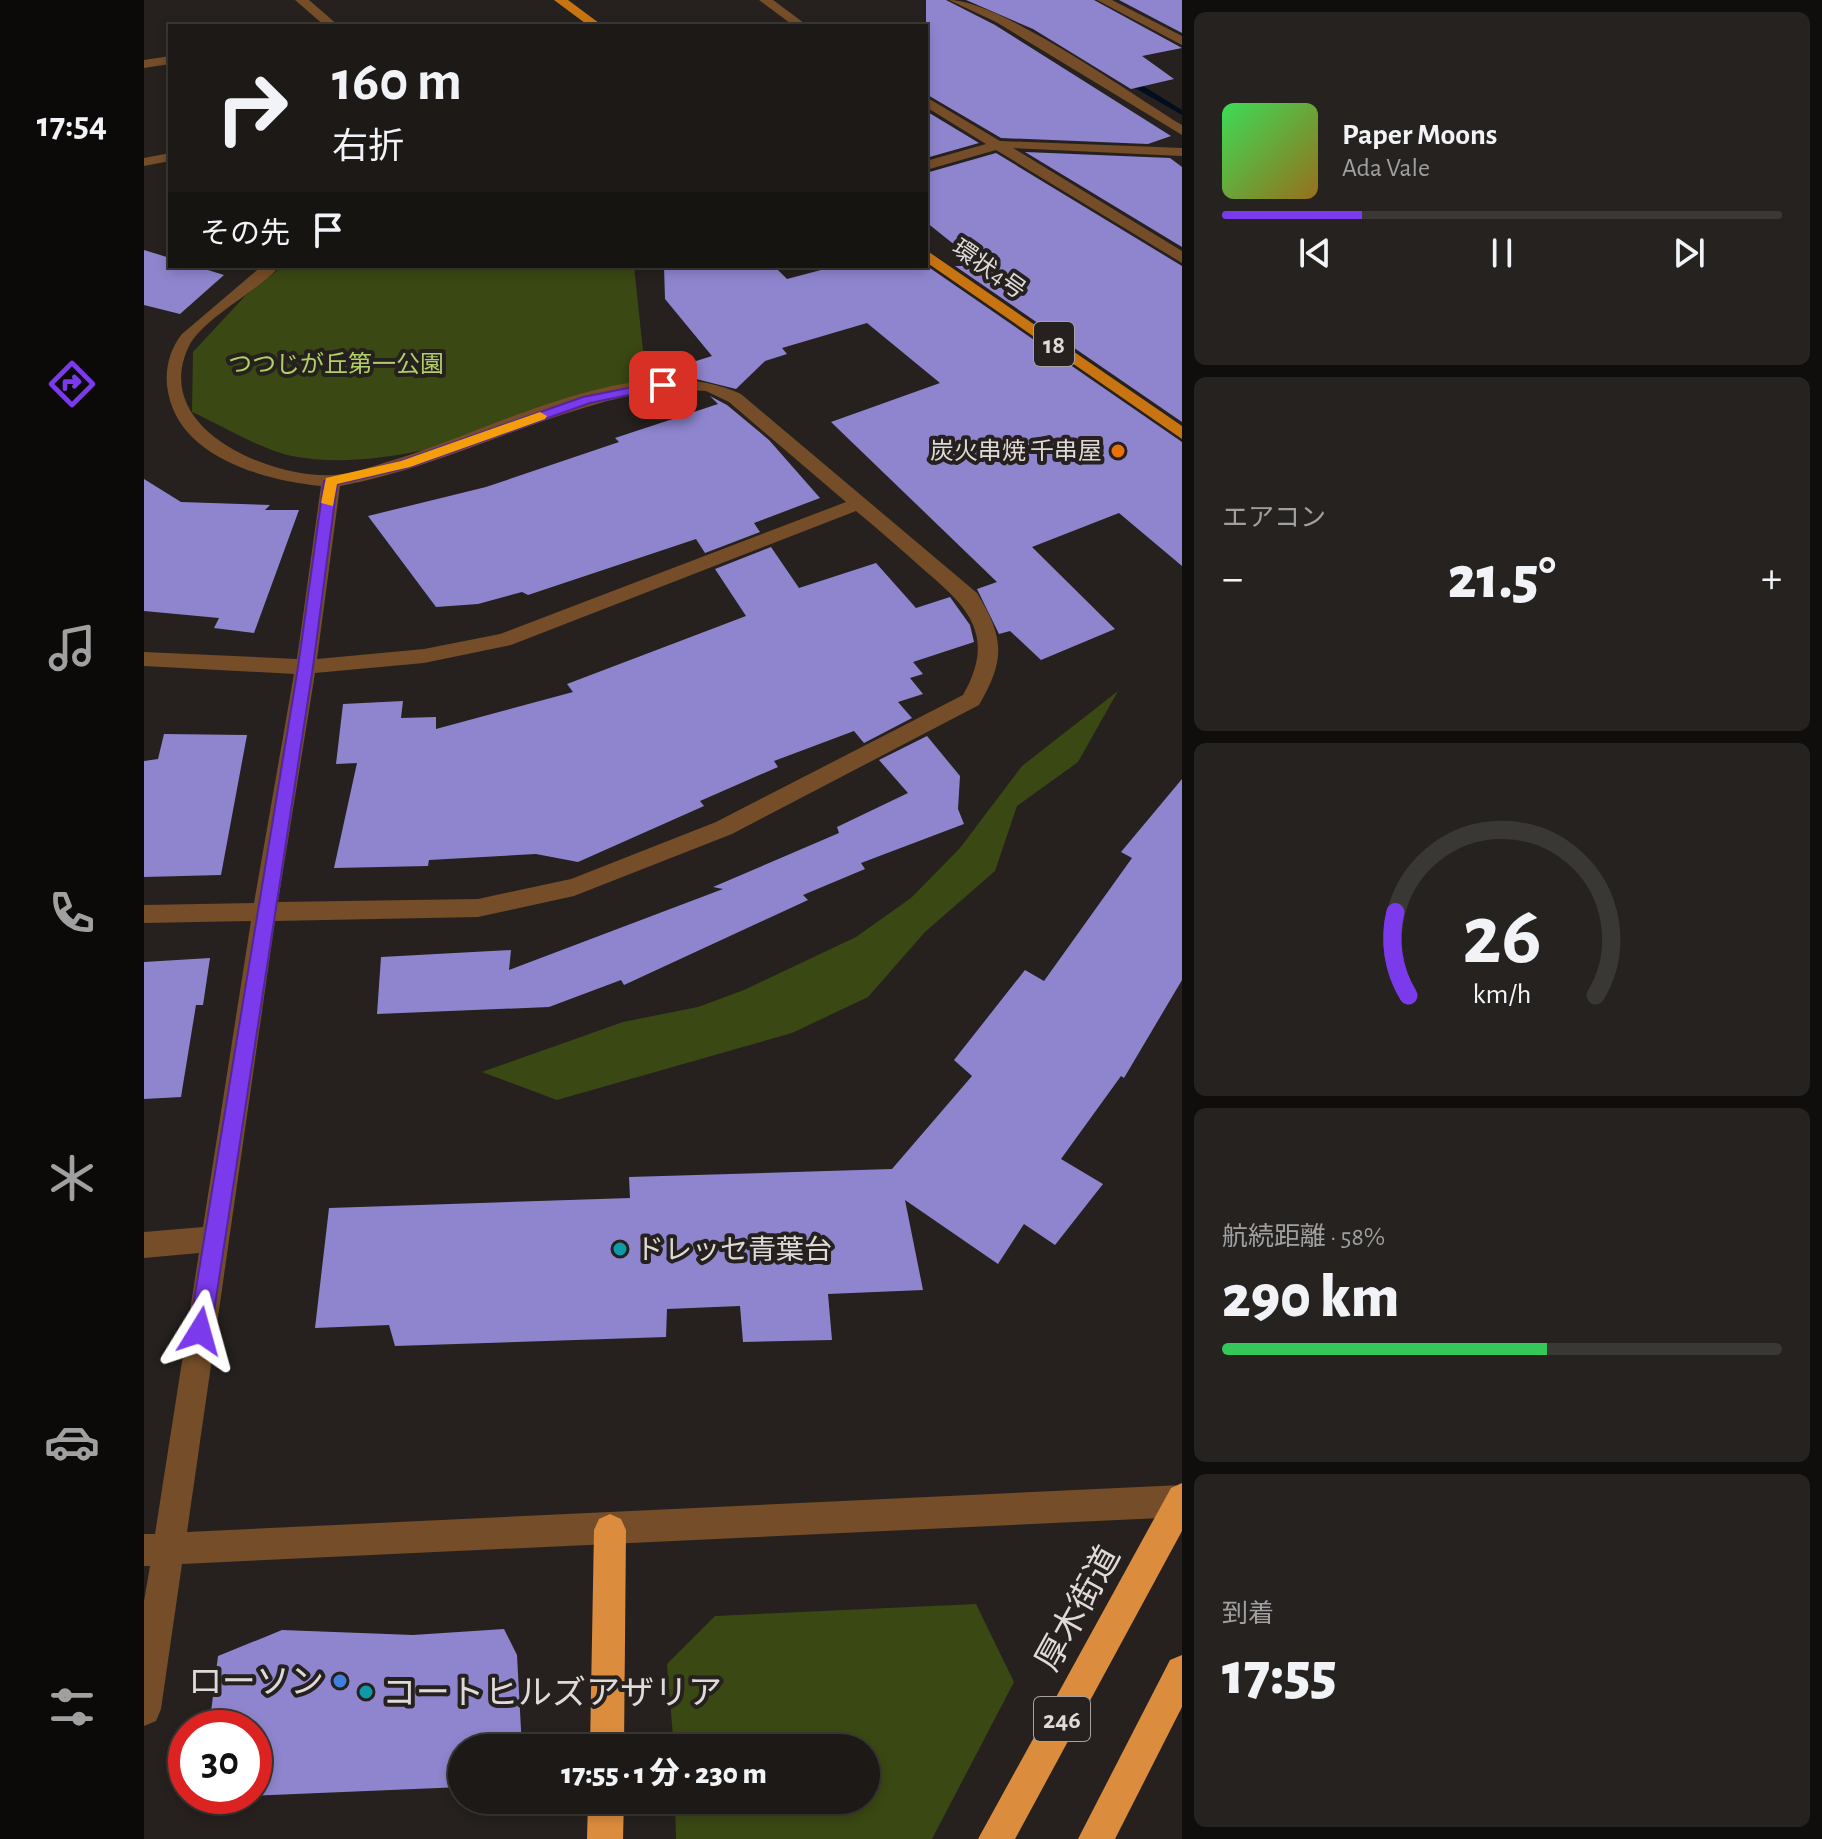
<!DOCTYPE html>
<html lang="ja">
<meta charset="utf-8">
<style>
body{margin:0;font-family:"Alegreya Sans","Noto Sans JP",sans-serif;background:#25221f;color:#f1f3f6;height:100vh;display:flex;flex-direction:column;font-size:30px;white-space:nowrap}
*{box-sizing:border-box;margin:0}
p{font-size:26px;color:#a0a0a1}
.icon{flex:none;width:44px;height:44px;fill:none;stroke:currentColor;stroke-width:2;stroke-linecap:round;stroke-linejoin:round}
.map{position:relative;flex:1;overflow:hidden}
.drawer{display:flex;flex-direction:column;gap:12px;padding:12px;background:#0f0e0c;width:640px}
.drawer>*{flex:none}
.guide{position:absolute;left:24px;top:24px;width:760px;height:244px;border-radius:0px;box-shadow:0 4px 12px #0003,0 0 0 2px #3a3835;background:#1c1916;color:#f1f3f6;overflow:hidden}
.speed{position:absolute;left:24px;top:1710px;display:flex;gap:16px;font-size:40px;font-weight:700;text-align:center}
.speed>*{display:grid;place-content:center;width:104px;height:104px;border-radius:50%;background:#1c1916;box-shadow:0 4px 12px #0003,0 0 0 2px #3a3835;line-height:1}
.speed .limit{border:12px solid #d22;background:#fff;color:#111}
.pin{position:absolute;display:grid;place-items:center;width:68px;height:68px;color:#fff;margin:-34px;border-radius:16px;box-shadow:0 4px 12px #0006}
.me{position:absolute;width:88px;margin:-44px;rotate:8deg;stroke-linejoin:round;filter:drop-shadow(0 0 6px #0008)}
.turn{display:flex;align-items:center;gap:28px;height:168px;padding:0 32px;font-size:36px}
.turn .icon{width:104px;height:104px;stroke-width:2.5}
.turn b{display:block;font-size:56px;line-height:68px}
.then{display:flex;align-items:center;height:76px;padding:0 32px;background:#0003;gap:16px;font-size:30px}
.big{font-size:60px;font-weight:800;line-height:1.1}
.drawer .tile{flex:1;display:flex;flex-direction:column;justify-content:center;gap:12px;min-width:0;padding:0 28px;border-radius:12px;background:#25221f}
.drawer .dial{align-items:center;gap:0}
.dial svg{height:208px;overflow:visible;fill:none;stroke:#3a3835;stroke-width:7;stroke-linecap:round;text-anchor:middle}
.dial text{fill:#f1f3f6;stroke:none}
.song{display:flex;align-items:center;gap:24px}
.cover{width:96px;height:96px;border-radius:12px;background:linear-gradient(135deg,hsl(130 70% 55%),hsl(40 70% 35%))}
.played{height:8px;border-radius:4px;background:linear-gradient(90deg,#7c3aed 25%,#3a3835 25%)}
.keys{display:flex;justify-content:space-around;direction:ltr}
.heat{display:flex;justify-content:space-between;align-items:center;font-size:44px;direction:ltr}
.charge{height:12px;border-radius:6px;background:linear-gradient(90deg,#34c759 58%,#3a3835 0)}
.trip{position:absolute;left:304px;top:1734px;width:432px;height:80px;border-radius:40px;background:#1c1916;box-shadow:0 4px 12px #0003,0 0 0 2px #3a3835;font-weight:800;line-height:80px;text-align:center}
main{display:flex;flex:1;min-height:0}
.tab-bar{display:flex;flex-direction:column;width:144px;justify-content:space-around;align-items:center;background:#0b0a09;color:#a0a0a1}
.tab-bar .icon{width:56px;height:56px}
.tab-bar .active{color:#7c3aed}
.tab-bar b{font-size:36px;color:#f1f3f6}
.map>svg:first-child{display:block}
</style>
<main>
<nav class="tab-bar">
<b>17:54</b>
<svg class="icon active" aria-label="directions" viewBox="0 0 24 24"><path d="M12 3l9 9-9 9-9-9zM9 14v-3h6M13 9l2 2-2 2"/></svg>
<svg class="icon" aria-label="music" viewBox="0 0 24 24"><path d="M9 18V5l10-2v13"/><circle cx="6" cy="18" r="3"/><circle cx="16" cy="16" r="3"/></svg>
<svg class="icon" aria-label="phone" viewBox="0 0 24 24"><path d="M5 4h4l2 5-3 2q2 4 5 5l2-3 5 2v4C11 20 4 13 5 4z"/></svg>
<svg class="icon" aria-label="climate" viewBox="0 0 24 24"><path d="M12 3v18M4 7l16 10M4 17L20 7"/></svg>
<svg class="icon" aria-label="car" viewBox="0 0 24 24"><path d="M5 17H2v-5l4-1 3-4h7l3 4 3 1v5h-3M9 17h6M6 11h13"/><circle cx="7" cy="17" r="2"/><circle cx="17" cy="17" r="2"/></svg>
<svg class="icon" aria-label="filters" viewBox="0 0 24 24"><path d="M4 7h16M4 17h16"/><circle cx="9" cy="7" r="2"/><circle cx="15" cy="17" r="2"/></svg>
</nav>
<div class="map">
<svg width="1038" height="1839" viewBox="0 0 1038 1839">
<rect width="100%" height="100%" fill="#26211e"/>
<g fill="#3a4813">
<path d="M139,266H490L502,379C402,414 253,477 148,456C118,450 77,425 48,412L49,352L102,295Z"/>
<path d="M974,691L934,762L873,806L851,871L781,932L724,997L648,1033L413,1100L338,1072L479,1022L554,1007L600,990L712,937L767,898L816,848L878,766Z"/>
<path d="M832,1604L870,1682L788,1839H532L531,1800H722V1748H530L523,1664L571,1616Z"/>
</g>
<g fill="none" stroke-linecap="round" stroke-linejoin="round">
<path fill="#000e1f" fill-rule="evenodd" d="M977,76H983L1038,110V115L977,80Z"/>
</g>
<g fill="#8e85ce">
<path d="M782,0H802L851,25L1027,136L1004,144L857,138L782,94Z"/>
<path d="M822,0H950L1038,48L998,56L1030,79L987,89L889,29Z"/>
<path d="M975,0H1038V33Z"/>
<path d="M782,111L835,143L782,158Z"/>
<path d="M881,152L1026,158L1038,167V247Z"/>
<path d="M852,153L1038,266V422L811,266H837L782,222V173Z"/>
<path d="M0,250L26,258V266H51L80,275L36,314L0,305Z"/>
<path d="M520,266L631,267L643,279L692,266H783L1038,442V566L975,513L888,547L971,629L897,660L866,631L855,634L833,589L853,582L687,422L796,383L723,323L638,348L643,354L621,361L592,389L548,378L536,366L568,356L521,299Z"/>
<path d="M566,396L583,405L625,440L676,498L610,523L616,532L561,553L552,539L384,595L378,592L334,604L292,607L224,516L342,487L475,442L471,438L574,404Z"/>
<path d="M0,479L37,502L126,505L121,510H155L110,633L70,628L75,618L0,611Z"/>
<path d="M627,547L655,588L732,563L772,608L806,597L826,625L830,642L769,662L779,674L766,678L779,694L754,702L768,718L720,743L710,731L630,761L634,767L556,801L560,806L434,862L392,854L285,860L284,866L190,868L213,763L192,764L199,704L259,701L257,718L292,717V729L429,692L423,684L602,616L571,569Z"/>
<path d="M20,734L103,735L77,875L0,877V761L14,759Z"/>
<path d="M783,736L816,776L814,809L820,824L717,863L721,869L659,895L664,900L480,985L477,980L405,1007L233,1014L237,957L367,950L365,970L579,889L569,887L695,833L693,827L764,793L735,760Z"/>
<path d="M1038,779V980L980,1078L977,1076L917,1159L959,1184L911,1245L880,1224L854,1264L761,1200L779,1290L684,1294L688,1340L599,1342L596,1306L523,1309L522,1337L251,1346L245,1325L171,1328L185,1208L486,1198L485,1177L748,1169L828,1076L810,1060L881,970L900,981L988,858L977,852Z"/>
<path d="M66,958L59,1005H52L37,1097L0,1099V962Z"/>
<path d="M360,1629L373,1655L378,1748H318V1787L56,1798L110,1796V1728H65L74,1656L138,1630L269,1635Z"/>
</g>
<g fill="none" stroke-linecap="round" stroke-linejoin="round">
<g fill="#754d28" fill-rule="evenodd">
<path d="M151,0H165L195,26H181Z"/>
<path d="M615,0H629L664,26H650Z"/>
<path d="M805,0C856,0 988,95 1038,125V135L852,22Z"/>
<path d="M953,0H968L1038,36V45Z"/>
<path d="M26,56V64L0,68V60Z"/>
<path d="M782,97L856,141L1038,148V156L869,148L1038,251V263L852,150L782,170V161L842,144L782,107Z"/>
<path d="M26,153V161L0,166V158Z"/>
<path d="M118,266H136C115,291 59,318 45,346C5,429 127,479 190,475C208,474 226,467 243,462C345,433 494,345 597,394L833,593C861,639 861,660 835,705L588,834L430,896L334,917L131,921L43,1532L1038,1485V1517L38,1564L17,1709L12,1721L0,1726V1601L6,1566H0V1534H11L55,1253L0,1258V1232L59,1227L107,921L0,923V905L110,903L150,674L0,666V652L153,659L177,486C120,480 36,458 24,392C20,372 25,350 38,334ZM524,389L562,391L585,402L702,502L356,634L280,649L173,659L196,486C309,466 409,404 524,389ZM712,511C735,530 757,549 779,569C824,607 853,635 819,695L572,822L427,879L334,899L134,902L171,673L280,663L367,645Z"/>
</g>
<g fill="#c87511" fill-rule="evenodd">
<path d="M410,0H424L459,26H445Z"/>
<path d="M782,250L1038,426V439L782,262Z"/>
</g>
<g fill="#dc8c3d" fill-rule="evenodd">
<path d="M1038,1483V1531L871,1839H834L1027,1488Z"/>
<path d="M466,1514L477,1519L482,1530L480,1748H446L450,1530L455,1519Z"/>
<path d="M1038,1655V1707L971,1839H934L1026,1660Z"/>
<path d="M444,1800H480L479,1839H443Z"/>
</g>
</g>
<path fill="#7c3aed" stroke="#51269a" stroke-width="2" d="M519,381L523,382V387L446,403L266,467L193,484L169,667L67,1331L64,1339L56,1342L49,1339L45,1331L154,667L180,481L257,461L439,397Z"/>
<path fill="#f59e0b" d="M396,412L403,416L401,419L266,467L193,484L189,506L177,503L182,478L257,461Z"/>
<circle fill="#e8710a" stroke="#26211e" stroke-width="3" cx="974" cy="451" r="8"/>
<g fill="#0f9aa8" stroke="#26211e" stroke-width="3">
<circle cx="476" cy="1249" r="8"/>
<circle cx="222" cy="1692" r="8"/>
</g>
<circle fill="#3f7fe0" stroke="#26211e" stroke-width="3" cx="196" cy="1681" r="8"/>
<g text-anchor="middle" stroke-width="8" stroke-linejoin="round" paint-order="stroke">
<g font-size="24" fill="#dedad9" stroke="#26211e">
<text transform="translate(845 269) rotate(35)" y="8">環状4号</text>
</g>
<g font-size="24" fill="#b0cf65" stroke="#26211e">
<text x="192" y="372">つつじが丘第一公園</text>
</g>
<g font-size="24" fill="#dedad9" stroke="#26211e" text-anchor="end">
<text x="958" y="459">炭火串焼 千串屋</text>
</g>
<g fill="#26211e" stroke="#a7a2a1" stroke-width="2">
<rect x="890" y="322" width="40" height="44" rx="6"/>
<rect x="890" y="1697" width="56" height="44" rx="6"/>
</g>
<g font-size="26" font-weight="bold" fill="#dedad9">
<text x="910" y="353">18</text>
<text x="918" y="1728">246</text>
</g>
<g font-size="28" fill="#dedad9" stroke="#26211e" text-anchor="start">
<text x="492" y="1259">ドレッセ青葉台</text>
</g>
<g font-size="34" fill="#dedad9" stroke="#26211e">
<text transform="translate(933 1608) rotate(-61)" y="12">厚木街道</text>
</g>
<g font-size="34" fill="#dedad9" stroke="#26211e" text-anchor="end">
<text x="180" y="1693">ローソン</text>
<text x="238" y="1704" text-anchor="start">コートヒルズアザリア</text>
</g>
</g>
</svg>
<div class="speed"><div class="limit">30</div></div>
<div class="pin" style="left:519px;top:385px;background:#d93025"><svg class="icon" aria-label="arrive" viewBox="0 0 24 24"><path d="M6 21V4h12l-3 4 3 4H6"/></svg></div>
<svg class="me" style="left:56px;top:1331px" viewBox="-20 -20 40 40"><path d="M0-17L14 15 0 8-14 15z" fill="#7c3aed" stroke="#fff" stroke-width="4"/></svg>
<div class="trip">17:55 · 1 分 · 230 m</div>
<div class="guide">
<div class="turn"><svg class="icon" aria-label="right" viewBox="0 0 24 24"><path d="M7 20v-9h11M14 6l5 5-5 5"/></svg><div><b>160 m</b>右折</div></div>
<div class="then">その先<svg class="icon" aria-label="arrive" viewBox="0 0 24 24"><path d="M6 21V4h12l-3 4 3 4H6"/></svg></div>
</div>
</div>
<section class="drawer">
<div class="tile">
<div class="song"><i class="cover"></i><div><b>Paper Moons</b><p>Ada Vale</p></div></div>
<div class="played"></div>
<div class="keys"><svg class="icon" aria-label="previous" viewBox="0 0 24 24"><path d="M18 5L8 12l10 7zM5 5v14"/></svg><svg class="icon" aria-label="pause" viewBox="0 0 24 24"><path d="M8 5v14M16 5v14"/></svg><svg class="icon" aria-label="next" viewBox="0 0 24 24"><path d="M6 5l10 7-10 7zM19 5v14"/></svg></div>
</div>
<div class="tile"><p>エアコン</p>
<div class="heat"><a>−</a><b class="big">21.5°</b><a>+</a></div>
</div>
<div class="tile dial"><svg viewBox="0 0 100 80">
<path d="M14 69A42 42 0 1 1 86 69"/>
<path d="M14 69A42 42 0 0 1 9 37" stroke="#7c3aed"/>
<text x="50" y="56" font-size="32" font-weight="700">26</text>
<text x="50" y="72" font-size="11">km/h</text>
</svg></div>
<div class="tile"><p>航続距離 · 58%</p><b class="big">290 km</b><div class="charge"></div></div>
<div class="tile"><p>到着</p><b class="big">17:55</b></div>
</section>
</main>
